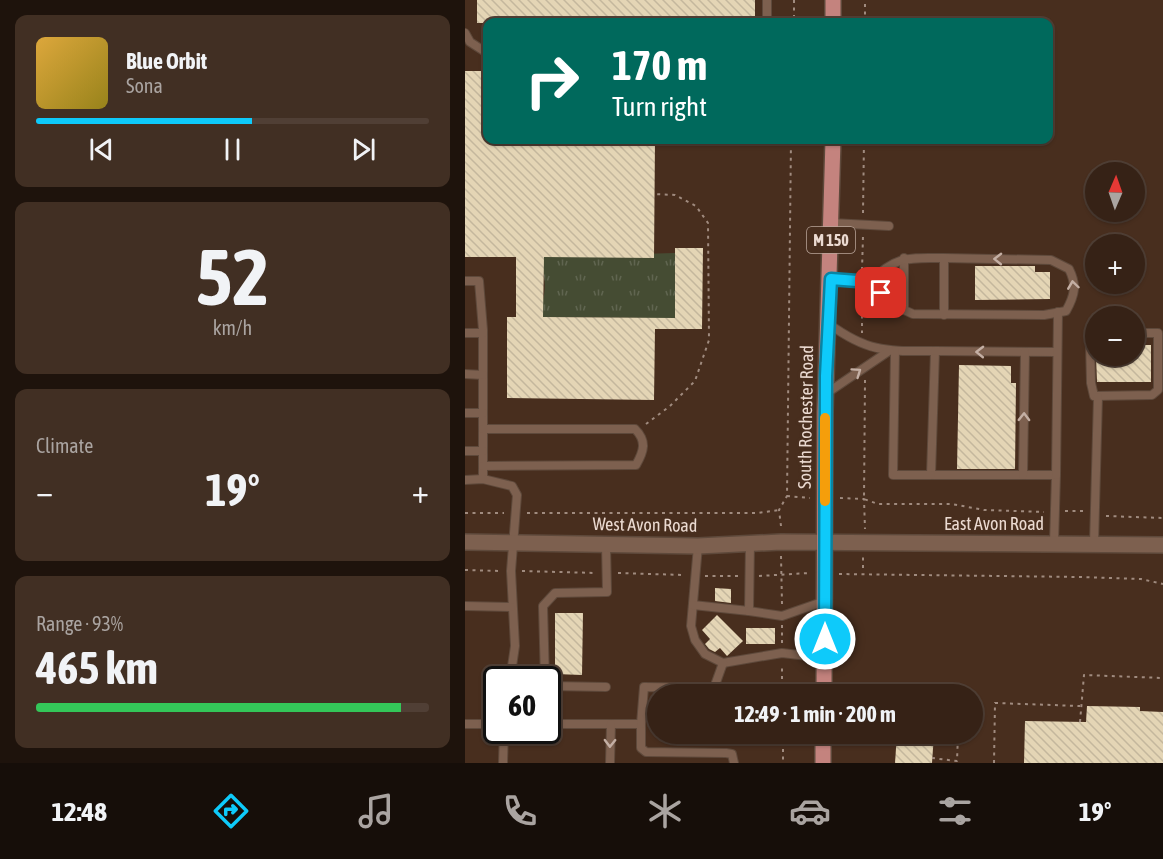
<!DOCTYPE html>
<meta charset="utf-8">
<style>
body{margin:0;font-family:"Asap Condensed",sans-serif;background:#412f23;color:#f1f3f6;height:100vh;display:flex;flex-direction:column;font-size:22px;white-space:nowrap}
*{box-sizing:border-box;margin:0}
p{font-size:20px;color:#aaa4a1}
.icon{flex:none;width:33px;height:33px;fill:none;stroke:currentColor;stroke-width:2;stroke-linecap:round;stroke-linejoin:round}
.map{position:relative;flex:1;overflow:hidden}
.panel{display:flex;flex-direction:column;gap:15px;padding:15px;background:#1e130c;width:465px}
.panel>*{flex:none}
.banner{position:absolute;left:18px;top:18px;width:570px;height:126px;border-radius:12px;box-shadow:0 2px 4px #0004,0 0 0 2px #503f35;background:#00695c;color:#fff;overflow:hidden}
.needle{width:39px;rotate:2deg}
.controls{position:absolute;left:620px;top:162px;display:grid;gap:12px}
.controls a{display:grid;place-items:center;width:60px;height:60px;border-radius:50%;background:#362216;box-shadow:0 2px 4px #0004,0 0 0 2px #503f35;font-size:30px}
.speed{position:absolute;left:18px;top:666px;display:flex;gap:12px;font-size:30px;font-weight:700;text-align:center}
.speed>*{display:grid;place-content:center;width:78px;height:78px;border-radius:50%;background:#362216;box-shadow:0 2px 4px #0004,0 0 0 2px #503f35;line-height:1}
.speed .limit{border:3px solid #111;border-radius:9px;background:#fff;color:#111}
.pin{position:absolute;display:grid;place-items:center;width:51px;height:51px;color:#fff;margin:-26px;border-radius:12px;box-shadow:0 3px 9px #0006}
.me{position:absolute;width:66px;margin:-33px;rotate:0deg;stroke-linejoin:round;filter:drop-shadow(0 0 4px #0008)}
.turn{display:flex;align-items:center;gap:21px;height:126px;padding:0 30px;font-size:27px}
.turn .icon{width:78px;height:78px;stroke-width:2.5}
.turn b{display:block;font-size:42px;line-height:51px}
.big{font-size:45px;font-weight:700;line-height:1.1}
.panel .tile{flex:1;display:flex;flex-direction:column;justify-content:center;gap:9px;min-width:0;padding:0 21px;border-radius:12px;background:#412f23}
.panel .dial{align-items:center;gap:0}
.dial b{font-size:78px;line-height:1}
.song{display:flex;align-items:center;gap:18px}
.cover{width:72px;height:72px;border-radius:9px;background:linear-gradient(135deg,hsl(40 70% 55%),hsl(50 70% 35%))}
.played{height:6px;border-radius:3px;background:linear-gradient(90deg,#0ecafa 55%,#503f35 55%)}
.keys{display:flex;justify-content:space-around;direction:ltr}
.heat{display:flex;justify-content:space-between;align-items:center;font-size:33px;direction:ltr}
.charge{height:9px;border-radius:4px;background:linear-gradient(90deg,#34c759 93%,#503f35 0)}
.trip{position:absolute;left:182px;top:684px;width:336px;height:60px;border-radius:30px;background:#362216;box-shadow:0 2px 4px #0004,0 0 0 2px #503f35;font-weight:700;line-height:60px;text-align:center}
.tab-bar{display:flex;height:96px;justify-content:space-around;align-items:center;background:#160e09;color:#aaa4a1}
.tab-bar .icon{width:42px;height:42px}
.tab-bar .on{color:#0ecafa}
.tab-bar b{font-size:27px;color:#f1f3f6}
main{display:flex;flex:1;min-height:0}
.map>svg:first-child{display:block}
</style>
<main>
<section class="panel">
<div class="tile">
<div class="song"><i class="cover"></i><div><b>Blue Orbit</b><p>Sona</p></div></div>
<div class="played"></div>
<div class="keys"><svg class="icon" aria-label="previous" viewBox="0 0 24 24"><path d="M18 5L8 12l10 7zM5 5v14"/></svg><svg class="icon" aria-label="pause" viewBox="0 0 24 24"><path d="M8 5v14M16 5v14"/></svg><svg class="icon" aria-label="next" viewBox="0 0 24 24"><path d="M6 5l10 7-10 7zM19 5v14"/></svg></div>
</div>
<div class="tile dial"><b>52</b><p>km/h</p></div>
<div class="tile"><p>Climate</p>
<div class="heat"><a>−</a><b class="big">19°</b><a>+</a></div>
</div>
<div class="tile"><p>Range · 93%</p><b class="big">465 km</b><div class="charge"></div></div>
</section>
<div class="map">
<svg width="698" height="763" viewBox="0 0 698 763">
<defs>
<pattern id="grass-tufts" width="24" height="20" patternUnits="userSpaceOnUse" patternTransform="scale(1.5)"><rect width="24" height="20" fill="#454c33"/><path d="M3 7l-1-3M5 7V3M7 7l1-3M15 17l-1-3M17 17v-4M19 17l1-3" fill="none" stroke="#606550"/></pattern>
<pattern id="building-back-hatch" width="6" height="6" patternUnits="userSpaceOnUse" patternTransform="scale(1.5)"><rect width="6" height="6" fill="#e4d5b5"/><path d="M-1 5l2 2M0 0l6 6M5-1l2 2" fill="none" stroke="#c4b79d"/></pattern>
</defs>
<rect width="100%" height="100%" fill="#482e1e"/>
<path fill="url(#grass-tufts)" d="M210,253V322L189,318L71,317C82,300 83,274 72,257Z"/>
<g fill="url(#building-back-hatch)">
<path d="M12,0H290V22L12,23Z"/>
<path d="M0,71H22V140H190L189,258L79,257L78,317L210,318V248H238L237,329H190L189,400L42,398V317H51V257H0Z"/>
<path d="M510,266H570V272H585V299L510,300Z"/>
<path d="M669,345H686V382H632L631,356H669Z"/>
<path d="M494,365L546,366V383H551L550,469H492Z"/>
<path d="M250,588L266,589V603L250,601Z"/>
<path d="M90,613H118L117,675L90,674Z"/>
<path d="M252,615L278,641L262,656L255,648L250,652L244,649L240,644L245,639L237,630Z"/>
<rect x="281" y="628" width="29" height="16"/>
<path d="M622,706L675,707V711L698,712V763H559L560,721L621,722Z"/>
<path d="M432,734H469L467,763H430Z"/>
</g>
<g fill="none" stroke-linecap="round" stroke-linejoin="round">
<g stroke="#5e493b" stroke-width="10">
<g id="lane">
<path d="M302,0V22"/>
<path d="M0,33L5,42L22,53"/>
<path d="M367,223L424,226"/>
<path d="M439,258V310"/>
<path d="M366,279L405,282L426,304L448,314L579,315L601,311C610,295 612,285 604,269L586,260L479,258"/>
<path d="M0,281H14L18,330V479"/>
<path d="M405,282C431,255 444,258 479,258V315"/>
<path d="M364,324C404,353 422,351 470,351L466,475H591L589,543"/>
<path d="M0,333H18"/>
<path d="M630,336L625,342L626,383L629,396L687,395L693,390V333H669"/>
<path d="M430,351L428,475H466"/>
<path d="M470,351L592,352"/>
<path d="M0,374L18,375"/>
<path d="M362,393L424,351"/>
<path d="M0,413H18"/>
<path d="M0,451H18"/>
<path d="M18,466L171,465C179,451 182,441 170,429H18"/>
<path d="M558,475L560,352"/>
<path d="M591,475L593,312"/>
<path d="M0,480L18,479L47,486L52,495L46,571L50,646L45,680"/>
<path d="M629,544L633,397"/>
<path d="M233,546L226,626L230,640L240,654L258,663L317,653L360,658"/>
<path d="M228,605L284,611L285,543"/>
<path d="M0,606L46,607"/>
<path d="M284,611L317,616L360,601"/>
<path d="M80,680L78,606L90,593L142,592L141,545"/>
<path d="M82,683L85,686L141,687"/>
<path d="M0,724H32"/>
<path d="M82,724H176V748L181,752L261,753L267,754L269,763"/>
<path d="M176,724L179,687L249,688L258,663"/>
<path d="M38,763L39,730"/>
<path d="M145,763L146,724"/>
</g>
</g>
<g stroke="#5e493b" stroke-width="18">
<path id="secondary" d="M0,542L233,546L316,542L698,545"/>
</g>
<g stroke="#5e493b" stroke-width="18">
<g id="primary">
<path d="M368,22V0"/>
<path d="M359,694L360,412L368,140"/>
<path d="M358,763V734"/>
</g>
</g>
<g stroke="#a08b7f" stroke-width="2" stroke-dasharray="3 4.5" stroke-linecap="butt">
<path d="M329,0V22"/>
<path d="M400,22V0"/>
<path d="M398,213L399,140"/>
<path d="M397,270L398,236"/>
<path d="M397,293V333"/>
<path d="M400,380L399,499L413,504H487L519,510L579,512"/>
<path d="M181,424L205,406L230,381L244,340L243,223L231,206L210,195L189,194"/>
<path d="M322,496L345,498"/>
<path d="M375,498L399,499L400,529"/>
<path d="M600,511H618"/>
<path d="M0,513H39"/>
<path d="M62,513H293L314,510"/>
<path d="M641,516L698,518"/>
<path d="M316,526L314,510L322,496L326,140"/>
<path d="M316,556L317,604"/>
<path d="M398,568V556"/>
<path d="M0,570L36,571"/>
<path d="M57,571L132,573"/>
<path d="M153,573L219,575"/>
<path d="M374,574L614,577L676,579L698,584"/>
<path d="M240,576H273"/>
<path d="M294,576L345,573"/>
<path d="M317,625V643"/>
<path d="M317,694V664"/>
<path d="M615,722L619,675L698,678"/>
<path d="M318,734V763"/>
<path d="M467,758L492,761L493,734"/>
<path d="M529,763L530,703L615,706"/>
</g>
<use href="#lane" stroke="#7d604f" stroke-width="8"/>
<use href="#secondary" stroke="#7d604f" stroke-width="15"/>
<use href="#primary" stroke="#c4837e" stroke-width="15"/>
</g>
<defs><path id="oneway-chevron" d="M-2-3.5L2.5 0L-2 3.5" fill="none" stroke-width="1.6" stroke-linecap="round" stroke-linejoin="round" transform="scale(1.5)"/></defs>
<g stroke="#c4afa4">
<use href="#oneway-chevron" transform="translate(533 259) rotate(-179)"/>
<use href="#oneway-chevron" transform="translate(608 285) rotate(-98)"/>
<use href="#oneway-chevron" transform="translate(515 352) rotate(-179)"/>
<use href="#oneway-chevron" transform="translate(392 372) rotate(-35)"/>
<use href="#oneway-chevron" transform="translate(559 417) rotate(-89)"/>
<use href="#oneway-chevron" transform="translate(145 743) rotate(91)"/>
</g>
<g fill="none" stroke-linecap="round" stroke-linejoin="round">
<g stroke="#0983a2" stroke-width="15">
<path id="route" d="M360,639L361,376L366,279L405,282L416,293"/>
</g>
<use href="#route" stroke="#0ecafa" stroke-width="10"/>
<path stroke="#f59e0b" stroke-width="10" d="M360,501V418"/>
</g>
<g text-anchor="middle" stroke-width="6" stroke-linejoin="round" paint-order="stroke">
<rect fill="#482e1e" stroke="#baa69b" stroke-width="1.5" x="342" y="227" width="48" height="26" rx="4.5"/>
<g font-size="16" font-weight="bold" fill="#ebdad1">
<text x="366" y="246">M 150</text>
</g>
<g font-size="18" fill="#ebdad1" stroke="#482e1e">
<text transform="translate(341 417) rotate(-89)" y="6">South Rochester Road</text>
<text x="529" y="530">East Avon Road</text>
<text transform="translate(180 525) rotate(1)" y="6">West Avon Road</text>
</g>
</g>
</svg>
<div class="controls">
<a><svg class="needle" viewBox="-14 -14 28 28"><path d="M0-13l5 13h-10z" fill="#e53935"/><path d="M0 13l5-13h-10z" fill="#aaa4a1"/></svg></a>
<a>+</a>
<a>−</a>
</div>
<div class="speed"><div class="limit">60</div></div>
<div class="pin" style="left:416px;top:293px;background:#d93025"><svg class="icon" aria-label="arrive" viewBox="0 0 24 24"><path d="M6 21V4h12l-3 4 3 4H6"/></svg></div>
<svg class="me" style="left:360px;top:639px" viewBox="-20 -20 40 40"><circle r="17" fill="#0ecafa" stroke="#fff" stroke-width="3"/><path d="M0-11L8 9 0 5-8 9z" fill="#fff"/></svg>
<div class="trip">12:49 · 1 min · 200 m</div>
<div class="banner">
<div class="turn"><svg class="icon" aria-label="right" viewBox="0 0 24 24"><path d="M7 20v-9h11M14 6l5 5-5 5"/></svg><div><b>170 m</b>Turn right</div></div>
</div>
</div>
</main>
<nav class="tab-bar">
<b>12:48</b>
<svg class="icon on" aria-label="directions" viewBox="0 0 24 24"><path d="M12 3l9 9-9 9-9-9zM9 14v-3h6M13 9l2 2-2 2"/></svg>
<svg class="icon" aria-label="music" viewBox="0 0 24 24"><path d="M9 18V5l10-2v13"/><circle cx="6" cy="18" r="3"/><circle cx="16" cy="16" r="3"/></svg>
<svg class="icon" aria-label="phone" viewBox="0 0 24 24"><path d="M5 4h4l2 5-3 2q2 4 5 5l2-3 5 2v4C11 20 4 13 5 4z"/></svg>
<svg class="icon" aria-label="climate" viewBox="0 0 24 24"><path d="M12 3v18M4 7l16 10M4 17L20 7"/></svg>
<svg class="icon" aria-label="car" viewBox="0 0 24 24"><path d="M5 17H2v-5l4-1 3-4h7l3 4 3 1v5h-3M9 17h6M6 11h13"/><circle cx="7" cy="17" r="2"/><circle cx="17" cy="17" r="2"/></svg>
<svg class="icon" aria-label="filters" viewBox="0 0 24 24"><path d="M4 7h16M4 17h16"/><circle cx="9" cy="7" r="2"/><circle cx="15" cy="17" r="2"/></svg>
<b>19°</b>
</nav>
